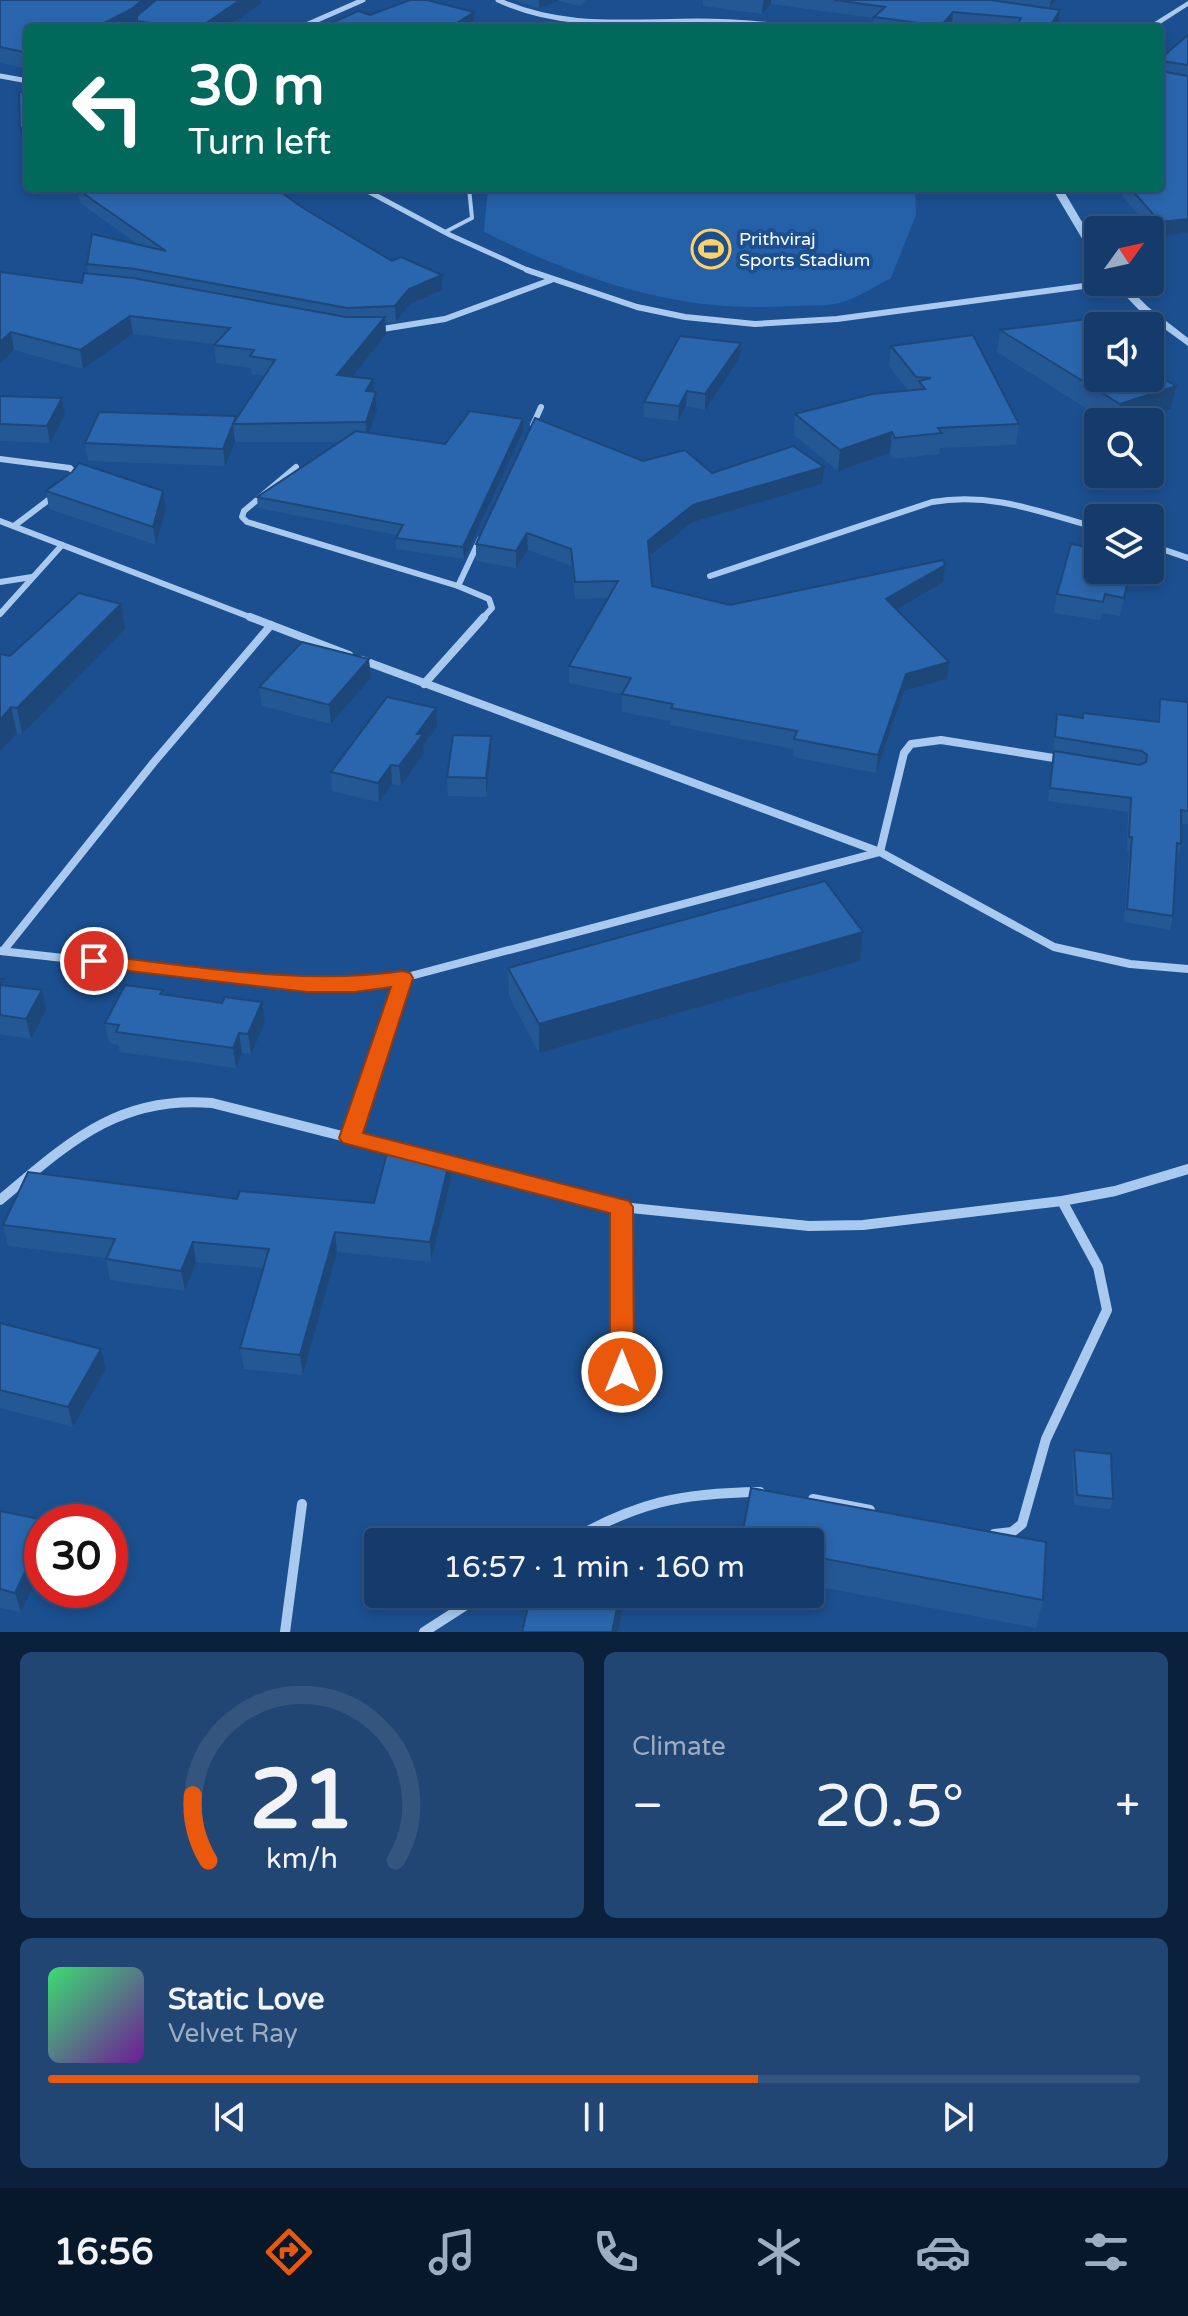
<!DOCTYPE html>
<meta charset="utf-8">
<style>
body{margin:0;font-family:"Varela Round",sans-serif;background:#214673;color:#f1f3f6;height:100vh;display:flex;flex-direction:column;font-size:30px;white-space:nowrap}
*{box-sizing:border-box;margin:0}
p{font-size:26px;color:#9dadc1}
.icon{flex:none;width:44px;height:44px;fill:none;stroke:currentColor;stroke-width:2;stroke-linecap:round;stroke-linejoin:round}
.map{position:relative;height:1632px;overflow:hidden}
.drawer{display:flex;flex-direction:column;gap:20px;padding:20px;background:#0b203b;flex:1}
.drawer>*{flex:none}
.banner{position:absolute;left:24px;top:24px;width:1140px;height:168px;border-radius:8px;box-shadow:0 4px 12px #0003,0 0 0 2px #33557e;background:#00695c;color:#fff;overflow:hidden}
.needle{width:52px;rotate:57deg}
.fabs{position:absolute;left:1084px;top:216px;display:grid;gap:16px}
.fabs a{display:grid;place-items:center;width:80px;height:80px;border-radius:8px;background:#143b6b;box-shadow:0 4px 12px #0003,0 0 0 2px #33557e;font-size:40px}
.speed{position:absolute;left:24px;top:1504px;display:flex;gap:16px;font-size:40px;font-weight:700;text-align:center}
.speed>*{display:grid;place-content:center;width:104px;height:104px;border-radius:50%;background:#143b6b;box-shadow:0 4px 12px #0003,0 0 0 2px #33557e;line-height:1}
.speed .limit{border:12px solid #d22;background:#fff;color:#111}
.pin{position:absolute;display:grid;place-items:center;width:68px;height:68px;color:#fff;margin:-34px;border:4px solid #fff;border-radius:50%;box-shadow:0 2px 8px #0007}
.me{position:absolute;width:88px;margin:-44px;rotate:0deg;stroke-linejoin:round;filter:drop-shadow(0 0 6px #0008)}
.turn{display:flex;align-items:center;gap:28px;height:168px;padding:0 32px;font-size:36px}
.turn .icon{width:104px;height:104px;stroke-width:2.5}
.turn b{display:block;font-size:56px;line-height:68px}
.big{font-size:60px;font-weight:600;line-height:1.1}
.drawer .tile{flex:1;display:flex;flex-direction:column;justify-content:center;gap:12px;min-width:0;padding:0 28px;border-radius:12px;background:#214673}
.drawer .dial{align-items:center;gap:0}
.dial svg{height:208px;overflow:visible;fill:none;stroke:#33557e;stroke-width:7;stroke-linecap:round;text-anchor:middle}
.dial text{fill:#f1f3f6;stroke:none}
.song{display:flex;align-items:center;gap:24px}
.cover{width:96px;height:96px;border-radius:12px;background:linear-gradient(135deg,hsl(140 70% 55%),hsl(280 70% 35%))}
.played{height:8px;border-radius:4px;background:linear-gradient(90deg,#ea580c 65%,#33557e 65%)}
.keys{display:flex;justify-content:space-around;direction:ltr}
.heat{display:flex;justify-content:space-between;align-items:center;font-size:44px;direction:ltr}
.drawer .tiles{flex:1;display:grid;gap:20px;grid-template-columns:1fr 1fr}
.tile:last-child{grid-column:span 2}
.trip{position:absolute;left:364px;top:1528px;width:460px;height:80px;border-radius:8px;background:#143b6b;box-shadow:0 4px 12px #0003,0 0 0 2px #33557e;font-weight:600;line-height:80px;text-align:center}
.tabs{display:flex;height:128px;justify-content:space-around;align-items:center;background:#08182b;color:#9dadc1}
.tabs .icon{width:56px;height:56px}
.tabs .selected{color:#ea580c}
.tabs b{font-size:36px;color:#f1f3f6}
.map>svg:first-child{display:block}
</style>
<div class="map">
<svg width="1188" height="1632" viewBox="0 0 1188 1632">
<rect width="100%" height="100%" fill="#1b4f8f"/>
<path fill="#2461a8" d="M488,188H915L916,215L891,278C876,285 859,298 842,302C828,307 809,305 793,306C679,314 585,281 484,232Z"/>
<g fill="none" stroke-linecap="round" stroke-linejoin="round">
<g stroke="#a9c9ee" stroke-width="4">
<path d="M569,28L576,24"/>
<path d="M445,232L472,218L469,188"/>
</g>
<g stroke="#a9c9ee" stroke-width="5">
<path d="M498,0C563,30 628,21 698,21C733,21 767,24 802,28"/>
<path d="M299,28L363,0"/>
<path d="M0,76L28,81"/>
<path d="M362,188L450,235L532,272"/>
</g>
<g stroke="#a9c9ee" stroke-width="6">
<path d="M527,270L637,307L685,317L755,324L837,319L1114,282"/>
<path d="M376,330L445,319L551,280"/>
<path d="M533,425L541,407"/>
<path d="M0,459L70,468L78,477"/>
<path d="M296,467L244,511L242,517L247,522L458,586L489,599L492,608L482,619"/>
<path d="M0,521L255,619"/>
<path d="M14,526L55,495"/>
<path d="M1150,545L1188,558"/>
<path d="M710,576L932,502C993,492 1040,512 1098,528"/>
<path d="M0,582L32,577"/>
<path d="M458,586L480,539"/>
<path d="M0,614L62,545"/>
</g>
<g stroke="#a9c9ee" stroke-width="8">
<path d="M250,617L349,655"/>
<path d="M362,660L880,852L1054,947L1130,964L1188,969"/>
<path d="M424,684L484,617"/>
<path d="M0,951L307,985H355L403,978L880,852L904,753L911,744L941,740L1060,759"/>
<path d="M3,951L154,762L271,625"/>
<path d="M375,1063L403,978"/>
</g>
<g stroke="#a9c9ee" stroke-width="10">
<path d="M350,1138L375,1061"/>
<path d="M442,1161L621,1207"/>
<path d="M0,1200C68,1143 118,1095 212,1103L429,1158"/>
<path d="M622,1399L621,1207L809,1226L863,1225L1062,1201L1115,1191L1188,1169"/>
<path d="M813,1499L870,1510"/>
<path d="M994,1534L1012,1532L1022,1524L1046,1439L1107,1310L1098,1267L1062,1201"/>
<path d="M568,1542C637,1502 681,1493 760,1492"/>
<path d="M285,1632L302,1504"/>
<path d="M424,1632L483,1594"/>
</g>
<g fill="#a9c9ee" fill-rule="evenodd">
<path d="M1188,1V6L1154,28H1145Z"/>
<path d="M1052,188H1062L1098,249V260L1093,257Z"/>
<path d="M1112,282H1123L1148,307L1188,338V346L1140,311Z"/>
</g>
</g>
<g fill="#245895">
<path d="M0,0L262,3L225,28H138L137,22L129,28H28V69L0,63Z"/>
<path d="M514,0H586L580,6L559,1L539,8Z"/>
<path d="M703,0H1056L1051,9L1058,22L1055,28H991L952,25L949,28H873L874,18L771,4L762,14L703,6Z"/>
<path d="M1188,35V233L1157,236L1115,188H1160V59Z"/>
<path d="M77,189L303,208L392,261L442,275V290L410,304L396,322H385L386,334L352,377L373,379L377,410L370,433L445,444L524,430L464,559L396,549V538L397,535L258,508L257,497L340,442H235L225,466L88,461L85,443L237,418L265,376L252,374L251,368L216,363L214,345L215,344L133,334L83,369L14,350L0,363V272L82,283L88,273L87,264L139,245L80,203Z"/>
<path d="M1000,330L1171,409L1131,422H1108L997,352Z"/>
<path d="M741,343L740,357L705,410L686,406L678,421L644,417V402Z"/>
<path d="M891,346L1019,424L1016,445L940,448L939,454L893,459L890,453L838,471L794,435L795,414L908,390L889,366Z"/>
<path d="M0,396L62,398L65,415L50,443L0,441Z"/>
<path d="M643,461L712,473L822,484L693,522L649,557L652,586L730,605L943,582L897,610L949,662L947,679L904,691L876,773L793,757L794,749L670,725V721L622,712V694L569,683V666L607,598L575,599L572,566L528,550L516,568L476,561V544Z"/>
<path d="M72,472L166,509L156,545L49,509L46,491Z"/>
<path d="M1098,570H1131L1120,616L1102,613L1100,620L1054,613L1057,594Z"/>
<path d="M125,629L22,734L17,733L0,752L10,656Z"/>
<path d="M371,678L331,724L262,706L259,687Z"/>
<path d="M1160,699L1188,702V824H1181V844L1178,857H1176L1173,916L1170,930L1124,922L1129,851L1127,850L1128,812L1048,801L1054,751L1140,765L1053,750L1057,714L1083,718L1157,721Z"/>
<path d="M437,727L423,746L424,754L401,786L392,784L379,802L332,791L331,772Z"/>
<path d="M491,736V755L486,797L448,796L447,777Z"/>
<path d="M860,961L539,1053L509,996L508,968Z"/>
<path d="M0,979L5,985L46,1010L31,1039L0,1034Z"/>
<path d="M163,990L164,995L265,1022L251,1054L242,1053L236,1068L120,1052L118,1045L109,1043L105,1023Z"/>
<path d="M451,1179L431,1262L337,1252L303,1375L244,1369L240,1348L264,1268L196,1262L185,1291L110,1280L106,1258L8,1246L3,1225L237,1199L374,1203Z"/>
<path d="M0,1323L101,1349L106,1369L73,1427L0,1408Z"/>
<path d="M1074,1450L1113,1499L1110,1509L1074,1505L1072,1460Z"/>
<path d="M0,1511L42,1522V1568L21,1612L0,1608Z"/>
<path d="M810,1542L1043,1600L1036,1628L810,1585Z"/>
</g>
<g fill="#1d4779">
<path d="M142,0H162L134,25L129,28H94Z"/>
<path d="M240,0H262V3L225,28H199Z"/>
<path d="M539,0H559V1L539,8Z"/>
<path d="M764,0H771V4L762,14L763,2Z"/>
<path d="M1051,0H1056L1049,10Z"/>
<path d="M1060,10L1058,22L1055,28H1049Z"/>
<path d="M474,12V25L469,28H449Z"/>
<path d="M953,12L952,25L949,28H941Z"/>
<path d="M20,128H28V139L22,140Z"/>
<path d="M1188,219V233L1157,236L1160,222Z"/>
<path d="M442,275V290L410,304L396,322L395,306L409,289Z"/>
<path d="M130,316L133,334L83,369L80,350Z"/>
<path d="M385,317L386,334L339,394L337,375Z"/>
<path d="M11,332L14,350L0,363V342Z"/>
<path d="M741,343L740,357L705,410V394Z"/>
<path d="M373,379L377,410L367,441L366,422V391Z"/>
<path d="M1176,386L1171,409L1131,422H1117L1120,404Z"/>
<path d="M687,391L686,406L678,421L679,406Z"/>
<path d="M62,398L65,415L50,443L47,426Z"/>
<path d="M523,419L524,430L464,559L463,547Z"/>
<path d="M233,425L235,442L225,466L223,449Z"/>
<path d="M892,432L890,453L838,471L840,450Z"/>
<path d="M824,467L822,484L693,522L647,558L648,541L693,505Z"/>
<path d="M163,491L166,509L156,545L153,527Z"/>
<path d="M527,533L528,550L516,568V551Z"/>
<path d="M945,565L943,582L885,617L886,599Z"/>
<path d="M1130,570H1131L1120,616L1124,598Z"/>
<path d="M121,604L125,629L22,734L17,708Z"/>
<path d="M369,659L371,678L331,724L329,705Z"/>
<path d="M949,662L947,679L904,691L876,773L878,755L906,674Z"/>
<path d="M11,707L17,733L0,752V720Z"/>
<path d="M436,708L437,727L423,746L424,754L401,786L399,766L417,734Z"/>
<path d="M491,736V755L486,797V778Z"/>
<path d="M391,765L392,784L379,802L378,783Z"/>
<path d="M863,932L860,961L539,1053V1024Z"/>
<path d="M42,990L46,1010L31,1039L26,1019Z"/>
<path d="M262,1002L265,1022L251,1054L248,1034Z"/>
<path d="M239,1033L242,1053L236,1068L233,1048Z"/>
<path d="M450,1159L451,1179L431,1262L430,1242Z"/>
<path d="M335,1232L337,1252L303,1375L300,1355Z"/>
<path d="M193,1242L196,1262L185,1291L181,1271Z"/>
<path d="M101,1349L106,1369L73,1427L68,1407Z"/>
<path d="M42,1536V1568L21,1612L15,1593Z"/>
<path d="M620,1594H623V1606L618,1632H612Z"/>
</g>
<g fill="#2a66ad" stroke="#1d4779" stroke-width="2">
<path d="M0,0H142L132,9L94,28H28V53L0,47Z"/>
<path d="M156,0H240L199,28H184L137,21V16Z"/>
<path d="M410,0H427L474,12L449,28H324L327,25L358,11L370,15Z"/>
<path d="M834,0H991L1060,10L1049,28H1015L1021,18L953,12L941,26L874,17L885,7Z"/>
<path d="M1188,35V65L1162,61L1160,63V59Z"/>
<path d="M1160,71L1188,76V219L1160,222L1130,188H1160Z"/>
<path d="M19,92H28V128H20Z"/>
<path d="M80,188H275L303,208L392,261L401,257L442,275L409,289L395,306L347,308L135,269L87,264L92,234L166,251L77,189Z"/>
<path d="M0,272L82,283L84,273L133,278L346,317H385L337,375L373,379L366,391L376,392L366,422L233,424L275,360L250,356L254,350L214,345L230,328L130,316L80,350L11,332L0,342Z"/>
<path d="M1088,319L1098,328V378H1150V371L1176,386L1120,404L1000,330Z"/>
<path d="M973,335L1019,424L938,428L942,433L895,438L892,432L840,450L795,414L872,394L925,389L919,381L931,378L916,377L891,346Z"/>
<path d="M680,336L741,343L705,394L687,391L679,406L644,402Z"/>
<path d="M0,396L62,398L47,426L0,424Z"/>
<path d="M470,411L523,419L463,547L396,538L403,525L257,497L356,431L445,444Z"/>
<path d="M99,412L236,416L223,449L85,443Z"/>
<path d="M535,418L643,461L685,450L712,473L793,446L824,467L693,505L648,541L652,586L730,605L943,560L945,565L886,599L949,662L906,674L878,755L794,739L797,731L671,708L673,704L622,694L631,678L569,666L618,581L575,582L571,549L527,533L516,551L476,544Z"/>
<path d="M79,463L163,491L153,527L46,491L72,472Z"/>
<path d="M1071,544L1098,549V570H1130L1124,598L1105,594L1103,602L1057,594Z"/>
<path d="M79,593L121,604L17,708L11,707L0,720V654L10,656Z"/>
<path d="M302,642L369,659L329,705L259,687Z"/>
<path d="M387,697L436,708L417,734H423L399,766L391,765L378,783L331,772Z"/>
<path d="M1160,699L1188,702V811L1181,810V844L1177,843L1173,916L1127,909L1132,837H1129L1131,798L1050,788L1054,751L1140,765L1146,762L1147,755L1142,751L1055,737L1057,714L1083,718V713L1159,722Z"/>
<path d="M453,735L491,736L486,778L447,777Z"/>
<path d="M825,881L863,932L539,1024L508,968Z"/>
<path d="M0,979H4L0,985L42,990L26,1019L0,1015Z"/>
<path d="M125,985L163,990L160,994L222,1003L225,997L262,1002L248,1034L239,1033L233,1048L116,1032L119,1025L105,1023Z"/>
<path d="M387,1153L450,1159L430,1242L335,1232L300,1355L240,1348L269,1249L193,1242L181,1271L106,1259L115,1239L3,1225L28,1172L237,1199L240,1191L374,1203Z"/>
<path d="M0,1323L101,1349L68,1407L0,1390Z"/>
<path d="M1074,1450L1111,1454L1113,1499L1077,1495Z"/>
<path d="M751,1488L1046,1542L1043,1600L810,1556V1542H741Z"/>
<path d="M0,1511L49,1521L42,1522V1536L15,1593L0,1589Z"/>
<path d="M531,1594H620L612,1632H522Z"/>
</g>
<path fill="#ea580c" stroke="#983908" stroke-width="2" d="M94,955C197,966 301,986 403,971L410,973L413,978L363,1133L629,1201L633,1207L634,1372L630,1379L622,1382L614,1379L610,1372V1213L343,1143L339,1138L391,987L355,992H307L87,966L84,961L87,956Z"/>
<defs>
<g id="stadium-ring" transform="scale(2)"><circle r="9.5" fill="#1b4f8f" stroke="#ffd166" stroke-width="1.5"/><path d="M0-5a6.5 5 0 1 0 0 10a6.5 5 0 1 0 0-10ZM-3.5-1.8h7v3.6h-7Z" fill="#ffd166"/></g>
</defs>
<g fill-rule="evenodd">
<use href="#stadium-ring" x="711" y="249"/>
</g>
<g text-anchor="middle" stroke-width="8" stroke-linejoin="round" paint-order="stroke">
<g font-size="18" fill="#fff" stroke="#1b4f8f" text-anchor="start">
<text x="739" y="245">Prithviraj<tspan x="739" dy="21">Sports Stadium</tspan></text>
</g>
</g>
</svg>
<div class="fabs">
<a><svg class="needle" viewBox="-14 -14 28 28"><path d="M0-13l5 13h-10z" fill="#e53935"/><path d="M0 13l5-13h-10z" fill="#9dadc1"/></svg></a>
<a><svg class="icon" aria-label="sound" viewBox="0 0 24 24"><path d="M4 9h4l5-4v14l-5-4H4zM17 9q2 3 0 6"/></svg></a>
<a><svg class="icon" aria-label="search" viewBox="0 0 24 24"><circle cx="10" cy="10" r="6"/><path d="M15 15l6 6"/></svg></a>
<a><svg class="icon" aria-label="layers" viewBox="0 0 24 24"><path d="M12 4l9 5-9 5-9-5zM3 14l9 5 9-5"/></svg></a>
</div>
<div class="speed"><div class="limit">30</div></div>
<div class="pin" style="left:94px;top:961px;background:#d93025"><svg class="icon" aria-label="arrive" viewBox="0 0 24 24"><path d="M6 21V4h12l-3 4 3 4H6"/></svg></div>
<svg class="me" style="left:622px;top:1372px" viewBox="-20 -20 40 40"><circle r="17" fill="#ea580c" stroke="#fff" stroke-width="3"/><path d="M0-11L8 9 0 5-8 9z" fill="#fff"/></svg>
<div class="trip">16:57 · 1 min · 160 m</div>
<div class="banner">
<div class="turn"><svg class="icon" aria-label="left" viewBox="0 0 24 24"><path d="M17 20v-9H6M10 6l-5 5 5 5"/></svg><div><b>30 m</b>Turn left</div></div>
</div>
</div>
<section class="drawer">
<div class="tiles">
<div class="tile dial"><svg viewBox="0 0 100 80">
<path d="M14 69A42 42 0 1 1 86 69"/>
<path d="M14 69A42 42 0 0 1 8 44" stroke="#ea580c"/>
<text x="50" y="56" font-size="32" font-weight="700">21</text>
<text x="50" y="72" font-size="11">km/h</text>
</svg></div>
<div class="tile"><p>Climate</p>
<div class="heat"><a>−</a><b class="big">20.5°</b><a>+</a></div>
</div>
<div class="tile">
<div class="song"><i class="cover"></i><div><b>Static Love</b><p>Velvet Ray</p></div></div>
<div class="played"></div>
<div class="keys"><svg class="icon" aria-label="previous" viewBox="0 0 24 24"><path d="M18 5L8 12l10 7zM5 5v14"/></svg><svg class="icon" aria-label="pause" viewBox="0 0 24 24"><path d="M8 5v14M16 5v14"/></svg><svg class="icon" aria-label="next" viewBox="0 0 24 24"><path d="M6 5l10 7-10 7zM19 5v14"/></svg></div>
</div>
</div>
</section>
<nav class="tabs">
<b>16:56</b>
<svg class="icon selected" aria-label="directions" viewBox="0 0 24 24"><path d="M12 3l9 9-9 9-9-9zM9 14v-3h6M13 9l2 2-2 2"/></svg>
<svg class="icon" aria-label="music" viewBox="0 0 24 24"><path d="M9 18V5l10-2v13"/><circle cx="6" cy="18" r="3"/><circle cx="16" cy="16" r="3"/></svg>
<svg class="icon" aria-label="phone" viewBox="0 0 24 24"><path d="M5 4h4l2 5-3 2q2 4 5 5l2-3 5 2v4C11 20 4 13 5 4z"/></svg>
<svg class="icon" aria-label="climate" viewBox="0 0 24 24"><path d="M12 3v18M4 7l16 10M4 17L20 7"/></svg>
<svg class="icon" aria-label="car" viewBox="0 0 24 24"><path d="M5 17H2v-5l4-1 3-4h7l3 4 3 1v5h-3M9 17h6M6 11h13"/><circle cx="7" cy="17" r="2"/><circle cx="17" cy="17" r="2"/></svg>
<svg class="icon" aria-label="filters" viewBox="0 0 24 24"><path d="M4 7h16M4 17h16"/><circle cx="9" cy="7" r="2"/><circle cx="15" cy="17" r="2"/></svg>
</nav>
